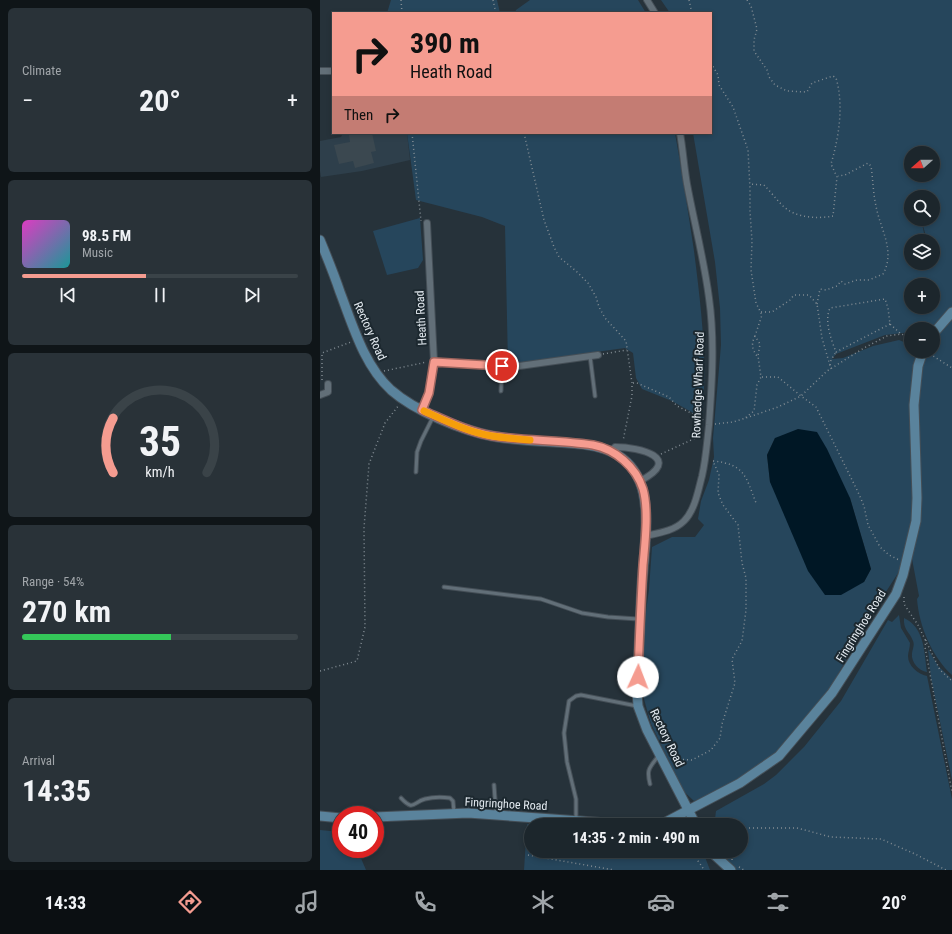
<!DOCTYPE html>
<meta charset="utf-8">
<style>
body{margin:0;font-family:"Roboto Condensed",sans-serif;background:#293238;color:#f1f3f6;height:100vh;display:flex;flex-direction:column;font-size:15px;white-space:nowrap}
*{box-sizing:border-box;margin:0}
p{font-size:13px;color:#a0a5a9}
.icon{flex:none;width:22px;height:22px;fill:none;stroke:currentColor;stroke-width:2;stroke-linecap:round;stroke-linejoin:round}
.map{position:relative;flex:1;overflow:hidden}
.panel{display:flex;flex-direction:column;gap:8px;padding:8px;background:#0f1518;width:320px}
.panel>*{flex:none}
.banner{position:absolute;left:12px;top:12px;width:380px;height:122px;border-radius:0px;box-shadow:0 2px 6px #0003,0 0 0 1px #3a4348;background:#f59c90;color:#111;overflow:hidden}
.needle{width:26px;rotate:249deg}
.buttons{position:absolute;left:584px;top:146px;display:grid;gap:8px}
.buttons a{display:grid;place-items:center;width:36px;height:36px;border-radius:50%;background:#1c262c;box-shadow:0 2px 6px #0003,0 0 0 1px #3a4348;font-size:20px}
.speed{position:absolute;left:12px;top:806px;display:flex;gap:8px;font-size:20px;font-weight:700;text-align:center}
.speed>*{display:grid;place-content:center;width:52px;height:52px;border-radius:50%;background:#1c262c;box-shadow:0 2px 6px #0003,0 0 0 1px #3a4348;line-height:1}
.speed .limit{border:6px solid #d22;background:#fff;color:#111}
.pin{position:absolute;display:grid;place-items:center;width:34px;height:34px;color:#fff;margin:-17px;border:2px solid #fff;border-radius:50%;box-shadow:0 1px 4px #0007}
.me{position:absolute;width:44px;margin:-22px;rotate:2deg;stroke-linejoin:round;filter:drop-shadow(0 0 3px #0008)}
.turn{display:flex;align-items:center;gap:14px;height:84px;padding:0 12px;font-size:18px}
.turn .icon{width:52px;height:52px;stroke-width:2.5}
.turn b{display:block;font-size:28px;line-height:34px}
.then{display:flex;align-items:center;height:38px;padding:0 12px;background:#0003;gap:8px;font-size:15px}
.big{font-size:30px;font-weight:700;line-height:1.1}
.panel .widget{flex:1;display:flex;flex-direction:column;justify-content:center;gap:6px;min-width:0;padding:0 14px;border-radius:6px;background:#293238}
.panel .dial{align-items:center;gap:0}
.dial svg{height:104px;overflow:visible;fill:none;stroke:#3a4348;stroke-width:7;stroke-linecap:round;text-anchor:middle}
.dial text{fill:#f1f3f6;stroke:none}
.song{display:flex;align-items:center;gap:12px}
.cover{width:48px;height:48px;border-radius:6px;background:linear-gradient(135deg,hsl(310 70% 55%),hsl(180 70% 35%))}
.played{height:4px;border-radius:2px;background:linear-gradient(90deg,#f59c90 45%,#3a4348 45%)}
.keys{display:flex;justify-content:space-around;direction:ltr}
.heat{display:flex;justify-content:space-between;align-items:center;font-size:22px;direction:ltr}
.charge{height:6px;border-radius:3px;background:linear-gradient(90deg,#34c759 54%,#3a4348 0)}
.trip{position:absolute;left:204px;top:818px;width:224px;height:40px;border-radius:20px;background:#1c262c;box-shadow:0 2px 6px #0003,0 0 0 1px #3a4348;font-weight:700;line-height:40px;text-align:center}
.tab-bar{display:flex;height:64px;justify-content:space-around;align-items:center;background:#0b0f12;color:#a0a5a9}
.tab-bar .icon{width:28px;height:28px}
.tab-bar .on{color:#f59c90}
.tab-bar b{font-size:18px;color:#f1f3f6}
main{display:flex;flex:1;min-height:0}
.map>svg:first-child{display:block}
</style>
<main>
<section class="panel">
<div class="widget"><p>Climate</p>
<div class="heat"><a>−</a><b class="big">20°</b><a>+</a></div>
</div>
<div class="widget">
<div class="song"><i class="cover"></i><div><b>98.5 FM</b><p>Music</p></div></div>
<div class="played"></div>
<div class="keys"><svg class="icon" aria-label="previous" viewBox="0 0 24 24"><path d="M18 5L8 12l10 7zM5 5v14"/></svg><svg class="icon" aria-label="pause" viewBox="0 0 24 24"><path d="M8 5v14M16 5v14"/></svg><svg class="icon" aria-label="next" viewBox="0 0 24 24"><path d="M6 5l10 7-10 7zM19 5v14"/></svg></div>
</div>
<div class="widget dial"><svg viewBox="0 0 100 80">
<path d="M14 69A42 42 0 1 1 86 69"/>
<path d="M14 69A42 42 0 0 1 14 27" stroke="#f59c90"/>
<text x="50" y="56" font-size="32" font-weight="700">35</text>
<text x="50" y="72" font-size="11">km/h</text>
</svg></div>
<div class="widget"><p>Range · 54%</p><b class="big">270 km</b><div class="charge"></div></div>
<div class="widget"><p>Arrival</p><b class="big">14:35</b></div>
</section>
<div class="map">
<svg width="632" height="870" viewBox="0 0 632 870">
<rect width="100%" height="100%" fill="#26323a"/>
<path fill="#2e3f4b" d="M23,133H87L90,160L42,171L1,177L0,171V141L21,137Z"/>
<g fill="#26465c" fill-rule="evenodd">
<path d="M71,0H177L180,13H67Z"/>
<path d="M210,0H318L326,13H195L196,10Z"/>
<path d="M341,0H632V675C612,657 599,626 597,599L599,596L589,543L580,570L551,615L512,685L479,729L442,767L409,789L374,801L357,785L351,766L331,724L322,692V643L329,589L332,547L352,537H375L384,525L378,519L381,501L389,480L394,457L393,438L401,345L400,308L395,262L373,133H391V13H350ZM591,153H613V175H591ZM591,197H613V219H601L606,236L605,238L601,219H591ZM591,241H613V263H591ZM591,285H613V307H591ZM591,329H613V351H591V345L579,340L553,346L523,358L512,359L516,354L565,335L591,332ZM455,438L530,498L551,569L544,582L450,482L447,455Z"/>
<path d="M87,133H355C362,172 368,211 374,251C381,306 388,362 382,418L352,401L322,389L316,378L313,353L305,348L188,364L185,226L162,217L96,200Z"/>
<path d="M100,218L103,260L98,268L67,275L53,231Z"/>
<path d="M579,615L581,628L590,643C590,648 588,652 588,656C588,666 598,674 607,676L632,799V870H416L400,851H421V825H393V818L395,819L396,811L444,784L456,775L484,747L521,701L568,620L572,622Z"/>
<path d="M584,618C605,628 604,652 607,672C599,671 591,662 592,654C592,650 595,645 593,641C590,632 583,630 584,618Z"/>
<path d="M608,649L618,666L632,679V780L611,678Z"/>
<path d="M207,824L214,825H211V851H379L385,857L390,870H204Z"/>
<path d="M0,830L21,832V849H37L46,870H0Z"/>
</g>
<path fill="#001725" d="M478,429L497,432L507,449L530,498L551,569L544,582L521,595H505L488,571L450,482L447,455L455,438Z"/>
<path fill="#3b4850" d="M35,133H52L56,151L51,152L54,163L35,168L33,161L19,164L14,145L30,142L29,135Z"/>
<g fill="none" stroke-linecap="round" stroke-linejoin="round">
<g stroke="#454f57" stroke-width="5">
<g id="lane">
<path d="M270,356L275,396"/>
<path d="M181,391L182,366"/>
<path d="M96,472L97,452L101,441L113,417"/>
<path d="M124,587L221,599L262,613L288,617L318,619"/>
<path d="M330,784C326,768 330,768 339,755"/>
<path d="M174,785L176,813"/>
<path d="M81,798C94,812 93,802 105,799C113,797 122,797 130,798L133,801L134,812"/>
<path d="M256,819V799L247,762L244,733L249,701L256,696L261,695L317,706"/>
</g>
</g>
<g stroke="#454f57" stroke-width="8">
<g id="street">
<path d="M327,0L335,13"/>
<path d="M0,71H13"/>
<path d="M114,362L192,367L278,355"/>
<path d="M0,395L8,392V384"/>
<path d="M102,410L109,393L114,362L107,223"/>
<path d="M291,451L295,447C320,447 364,458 320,481"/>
<path d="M325,536C339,533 354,531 364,521C375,510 378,491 382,476C386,459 387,442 389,425C392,383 395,340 389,298C384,259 374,222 367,184C364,167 363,150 360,133"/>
</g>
</g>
<g stroke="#454f57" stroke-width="11">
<g id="secondary">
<path d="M0,240C7,257 14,274 20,292C33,326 44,365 71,390C95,411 141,430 172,436C192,440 213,441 234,442C268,444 305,445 320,482C331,508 324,555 322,583C320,619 319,656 317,692L318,706L327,730L376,825"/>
<path d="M613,334L632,312"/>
<path d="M0,816L21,818"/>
<path d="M55,817L148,813L315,825"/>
<path d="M340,825L420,783L459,756L512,693L576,594L583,575L596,521L597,498L594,405L598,366L603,351"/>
<path d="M390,851L411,870"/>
</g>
</g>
<g stroke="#828c93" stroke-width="1.5" stroke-dasharray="1 3" stroke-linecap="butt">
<path d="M81,0L82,13"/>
<path d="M173,0L176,13"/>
<path d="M369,0L372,13"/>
<path d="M427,0L431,6L437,29L434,40V51L447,70L449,77L455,85L467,91L487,92L492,83L513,76L516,78C524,105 519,137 511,164L517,177L513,216C498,219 475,218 463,206C456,199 450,191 444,185L430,184"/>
<path d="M391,63L398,75L399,85L413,107L428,150L430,189V211L432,241L431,270L436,303L442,315L435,336L440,344L438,356L441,377L437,385L434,411L424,419"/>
<path d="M92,133L101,221"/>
<path d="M204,133L224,220L234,247L239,257L256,271L268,283L276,297L279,307L285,318L306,341L312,383V396L303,441"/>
<path d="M497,304L500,289L506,290L517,286L521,281L525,284L537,280H549L563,274C576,251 560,229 556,206C553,193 553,179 551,166L548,163L525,175L518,176"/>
<path d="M441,312H452L470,300L474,295H489L497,304L502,338L511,369"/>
<path d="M570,324L516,352C511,339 504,321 510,308L565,299L568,308L570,324L581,334"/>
<path d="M435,336C431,344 432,349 437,356"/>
<path d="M283,354L307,350"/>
<path d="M610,354L632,368"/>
<path d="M510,365L511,360L516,352"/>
<path d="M64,371L107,362"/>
<path d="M442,377H458L481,396L496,407L538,492L544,506L548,525L553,534L560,547L569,555L579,560"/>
<path d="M2,380V353L31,342"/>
<path d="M313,383H317L349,397L357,406L377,416L383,417"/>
<path d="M395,424L413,422L426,418L458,407L481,396L507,371L544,348L567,336L581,334L591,337"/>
<path d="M341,454L380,436L379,416L383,420"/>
<path d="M393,461C425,464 426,477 436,503"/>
<path d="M584,597V604L598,625L620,670L632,681"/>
<path d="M606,640L605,647L632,792"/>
<path d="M0,671L37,661L45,627L44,528L49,464L65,423L79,405"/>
<path d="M353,763L356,759L372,760L391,750L400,738L402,724L415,683L412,659L422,641L426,610V578L422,563L418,525L403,505L398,493L399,475L393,461"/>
<path d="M383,822L388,819L405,825"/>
<path d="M421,828H477L511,837L561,839L595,854L626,870"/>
<path d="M210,829H211"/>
<path d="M361,851C373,853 378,860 384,870"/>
<path d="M208,855L294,870"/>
<path d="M412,860L413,851"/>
<path d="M419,867L424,870"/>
</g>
<use href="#lane" stroke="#626f78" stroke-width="3"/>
<use href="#street" stroke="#626f78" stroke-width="6"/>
<use href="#secondary" stroke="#5a839c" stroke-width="9"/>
</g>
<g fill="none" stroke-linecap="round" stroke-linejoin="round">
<g stroke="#9f655e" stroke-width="10">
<path id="route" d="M182,366L114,362L109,393L102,410C125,420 148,432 173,436C206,441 240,440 273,445C295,449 316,467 323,489C329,510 325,543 323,565C321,602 319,640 318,677"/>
</g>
<use href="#route" stroke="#f59c90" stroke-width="7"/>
<path stroke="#f59e0b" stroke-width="7" d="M104,411C126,421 148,432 172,436C185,438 197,439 210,440"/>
</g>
<g text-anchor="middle" stroke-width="4" stroke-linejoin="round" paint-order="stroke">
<g font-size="12" fill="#e3eaf0" stroke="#1c282f">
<text transform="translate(101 318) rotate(-93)" y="4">Heath Road</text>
<text transform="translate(50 331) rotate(66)" y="4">Rectory Road</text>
<text transform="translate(378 385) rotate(-88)" y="4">Rowhedge Wharf Road</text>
<text transform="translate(541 626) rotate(-58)" y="4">Fingringhoe Road</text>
<text transform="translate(347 738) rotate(64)" y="4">Rectory Road</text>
<text transform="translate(186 804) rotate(3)" y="4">Fingringhoe Road</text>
</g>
</g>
</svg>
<div class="buttons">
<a><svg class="needle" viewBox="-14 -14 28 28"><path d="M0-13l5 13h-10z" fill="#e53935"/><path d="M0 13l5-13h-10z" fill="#a0a5a9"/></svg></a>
<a><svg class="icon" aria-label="search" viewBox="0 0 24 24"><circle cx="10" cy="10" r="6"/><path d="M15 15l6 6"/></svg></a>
<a><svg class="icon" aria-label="layers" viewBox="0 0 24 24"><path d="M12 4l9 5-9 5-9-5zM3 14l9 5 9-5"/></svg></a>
<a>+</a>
<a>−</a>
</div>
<div class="speed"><div class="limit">40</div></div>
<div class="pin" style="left:182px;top:366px;background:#d93025"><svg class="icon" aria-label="arrive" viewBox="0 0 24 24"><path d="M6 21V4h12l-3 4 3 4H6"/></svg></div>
<svg class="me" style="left:318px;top:677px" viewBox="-20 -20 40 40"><circle r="19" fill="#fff"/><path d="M0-13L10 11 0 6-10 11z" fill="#f59c90"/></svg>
<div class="trip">14:35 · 2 min · 490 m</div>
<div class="banner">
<div class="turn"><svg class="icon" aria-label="right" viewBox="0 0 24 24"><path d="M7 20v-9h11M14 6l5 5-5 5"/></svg><div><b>390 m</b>Heath Road</div></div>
<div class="then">Then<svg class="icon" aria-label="right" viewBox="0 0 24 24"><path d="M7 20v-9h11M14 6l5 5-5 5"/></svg></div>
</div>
</div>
</main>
<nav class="tab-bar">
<b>14:33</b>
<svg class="icon on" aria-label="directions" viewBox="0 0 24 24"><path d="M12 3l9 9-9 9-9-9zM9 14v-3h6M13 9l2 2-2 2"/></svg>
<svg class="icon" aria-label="music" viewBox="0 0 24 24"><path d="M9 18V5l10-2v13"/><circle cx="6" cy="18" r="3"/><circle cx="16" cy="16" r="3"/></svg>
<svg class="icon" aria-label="phone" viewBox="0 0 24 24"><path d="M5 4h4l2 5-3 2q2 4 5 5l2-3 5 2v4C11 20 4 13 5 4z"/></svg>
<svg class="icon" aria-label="climate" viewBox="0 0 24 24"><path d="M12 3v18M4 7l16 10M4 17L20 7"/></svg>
<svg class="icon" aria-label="car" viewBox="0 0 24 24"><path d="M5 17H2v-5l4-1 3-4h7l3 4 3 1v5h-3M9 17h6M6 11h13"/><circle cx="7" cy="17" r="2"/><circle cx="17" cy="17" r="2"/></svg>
<svg class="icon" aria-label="filters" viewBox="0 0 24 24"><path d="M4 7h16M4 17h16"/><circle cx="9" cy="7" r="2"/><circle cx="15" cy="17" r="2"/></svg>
<b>20°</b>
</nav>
